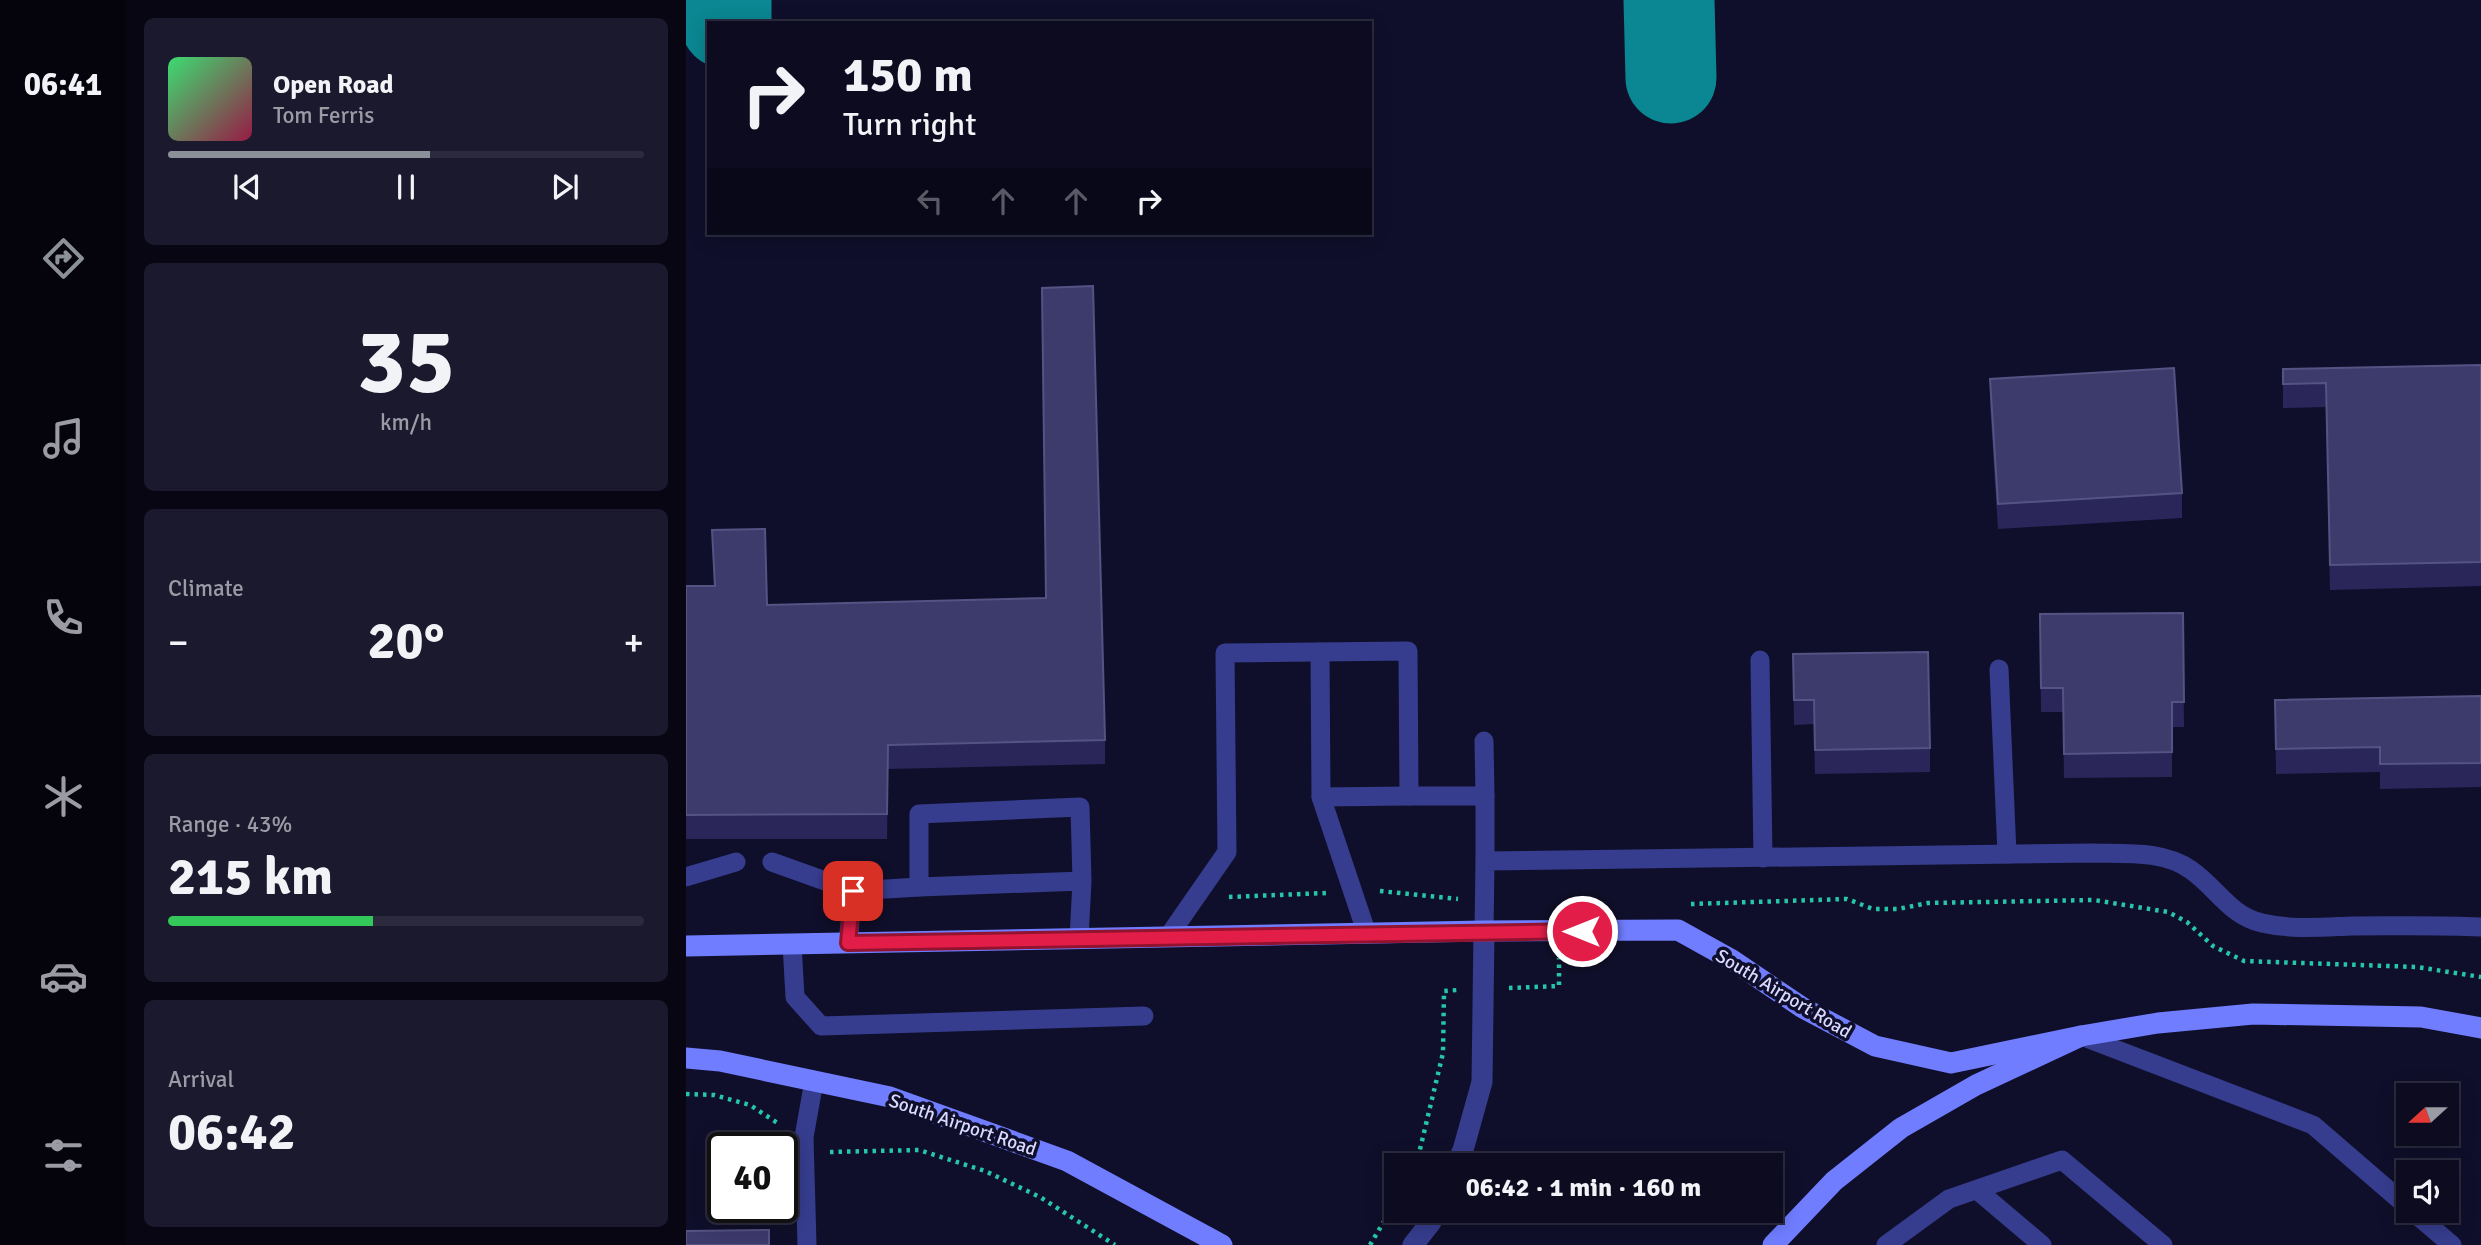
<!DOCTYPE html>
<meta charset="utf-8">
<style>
body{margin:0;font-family:Signika,sans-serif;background:#1a192d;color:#f1f3f6;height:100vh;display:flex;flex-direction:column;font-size:26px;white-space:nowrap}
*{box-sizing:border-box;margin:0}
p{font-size:23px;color:#9a9ba5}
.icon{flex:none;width:38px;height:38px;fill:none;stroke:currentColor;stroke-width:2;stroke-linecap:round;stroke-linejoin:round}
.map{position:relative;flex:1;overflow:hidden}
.sheet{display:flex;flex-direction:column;gap:18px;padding:18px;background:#070612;width:560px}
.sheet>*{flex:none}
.hud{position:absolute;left:21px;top:21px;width:665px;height:214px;border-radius:0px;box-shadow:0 4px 18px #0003,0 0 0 2px #2c2b3e;background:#0c0b20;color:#f1f3f6;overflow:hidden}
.needle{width:46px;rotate:249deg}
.tools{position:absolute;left:1710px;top:1083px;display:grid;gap:14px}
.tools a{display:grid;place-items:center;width:63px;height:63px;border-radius:0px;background:#0c0b20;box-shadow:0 4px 18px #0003,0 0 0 2px #2c2b3e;font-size:35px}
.speed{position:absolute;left:21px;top:1132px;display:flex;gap:14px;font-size:35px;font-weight:700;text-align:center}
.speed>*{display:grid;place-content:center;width:91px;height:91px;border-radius:50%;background:#0c0b20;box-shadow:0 4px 18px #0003,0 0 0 2px #2c2b3e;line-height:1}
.speed .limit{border:4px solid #111;border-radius:10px;background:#fff;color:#111}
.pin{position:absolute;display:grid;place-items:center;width:60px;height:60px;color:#fff;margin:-30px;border-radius:14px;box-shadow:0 4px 10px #0006}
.me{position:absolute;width:77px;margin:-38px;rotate:270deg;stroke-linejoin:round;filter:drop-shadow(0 0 5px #0008)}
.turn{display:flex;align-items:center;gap:24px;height:147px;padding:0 21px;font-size:32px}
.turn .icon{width:91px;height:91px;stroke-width:2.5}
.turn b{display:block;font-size:49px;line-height:60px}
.lanes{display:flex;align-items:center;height:66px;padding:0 21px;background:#0003;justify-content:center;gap:35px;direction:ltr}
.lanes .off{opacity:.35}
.big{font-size:52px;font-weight:700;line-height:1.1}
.sheet .tile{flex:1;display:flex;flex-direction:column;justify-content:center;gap:10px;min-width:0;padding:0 24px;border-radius:10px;background:#1a192d}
.sheet .dial{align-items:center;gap:0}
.dial b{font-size:91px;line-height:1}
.song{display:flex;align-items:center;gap:21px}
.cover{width:84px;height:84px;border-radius:10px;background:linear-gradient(135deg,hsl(140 70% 55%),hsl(340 70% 35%))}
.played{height:7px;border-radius:4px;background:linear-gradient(90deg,#8c9099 55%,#2c2b3e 55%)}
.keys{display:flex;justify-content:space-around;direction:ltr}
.heat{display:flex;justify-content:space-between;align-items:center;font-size:38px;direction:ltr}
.charge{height:10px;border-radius:5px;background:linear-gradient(90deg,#34c759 43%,#2c2b3e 0)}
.trip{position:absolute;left:698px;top:1153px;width:399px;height:70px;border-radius:0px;background:#0c0b20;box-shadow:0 4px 18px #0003,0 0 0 2px #2c2b3e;font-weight:700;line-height:70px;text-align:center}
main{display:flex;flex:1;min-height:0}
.dock{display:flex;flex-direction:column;width:126px;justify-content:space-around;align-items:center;background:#05040d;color:#9a9ba5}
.dock .icon{width:49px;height:49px}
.dock .active{color:#8c9099}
.dock b{font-size:32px;color:#f1f3f6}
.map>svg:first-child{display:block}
</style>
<main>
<nav class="dock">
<b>06:41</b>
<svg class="icon active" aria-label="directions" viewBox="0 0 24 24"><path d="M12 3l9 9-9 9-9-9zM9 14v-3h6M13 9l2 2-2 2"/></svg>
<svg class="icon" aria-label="music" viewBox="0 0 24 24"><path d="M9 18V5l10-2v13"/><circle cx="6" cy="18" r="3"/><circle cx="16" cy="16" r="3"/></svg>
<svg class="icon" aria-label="phone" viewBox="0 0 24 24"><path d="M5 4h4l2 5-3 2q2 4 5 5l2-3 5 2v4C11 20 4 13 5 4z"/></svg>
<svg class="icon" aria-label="climate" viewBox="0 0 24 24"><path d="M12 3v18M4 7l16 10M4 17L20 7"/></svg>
<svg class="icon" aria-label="car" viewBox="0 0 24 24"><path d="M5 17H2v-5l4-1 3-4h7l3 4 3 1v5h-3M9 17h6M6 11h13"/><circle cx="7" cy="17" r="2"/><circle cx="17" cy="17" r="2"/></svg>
<svg class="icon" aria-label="filters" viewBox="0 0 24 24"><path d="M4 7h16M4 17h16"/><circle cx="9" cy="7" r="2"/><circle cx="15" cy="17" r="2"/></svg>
</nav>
<section class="sheet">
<div class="tile">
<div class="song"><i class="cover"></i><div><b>Open Road</b><p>Tom Ferris</p></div></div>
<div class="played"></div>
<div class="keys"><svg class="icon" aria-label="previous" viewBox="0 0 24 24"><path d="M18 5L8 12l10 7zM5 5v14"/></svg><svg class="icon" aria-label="pause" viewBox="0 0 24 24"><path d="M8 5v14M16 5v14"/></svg><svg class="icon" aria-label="next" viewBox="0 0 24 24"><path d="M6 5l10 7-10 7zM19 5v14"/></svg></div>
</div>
<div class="tile dial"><b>35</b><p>km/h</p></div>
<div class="tile"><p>Climate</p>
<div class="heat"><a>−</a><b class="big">20°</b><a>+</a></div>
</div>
<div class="tile"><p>Range · 43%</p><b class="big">215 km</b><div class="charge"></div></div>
<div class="tile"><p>Arrival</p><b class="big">06:42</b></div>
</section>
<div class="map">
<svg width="1795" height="1245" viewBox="0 0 1795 1245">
<rect width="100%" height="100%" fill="#100f2b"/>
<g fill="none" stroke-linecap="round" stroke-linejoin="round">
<g stroke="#0a8792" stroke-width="91">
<path d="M40,0V23"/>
<path d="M983,0L985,78"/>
</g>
<g stroke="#26c6a9" stroke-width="4.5" stroke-dasharray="3.5 5" stroke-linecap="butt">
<path d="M694,891L772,899"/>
<path d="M543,897L640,893"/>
<path d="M1005,904L1161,899L1187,909H1212L1242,903L1408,900L1482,912L1501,922L1527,946L1558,961L1731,967L1795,977"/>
<path d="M823,988L873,986V958"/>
<path d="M0,1094L28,1095L64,1105L93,1124"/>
<path d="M144,1152L233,1150L299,1171L354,1197L429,1245"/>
<path d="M730,1166L757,1053L758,991L772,990"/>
<path d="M684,1245L710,1201"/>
</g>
<g stroke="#363d8e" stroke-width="19">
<path d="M634,652L635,797L723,796"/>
<path d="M1074,660L1077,858"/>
<path d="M1313,669L1321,854"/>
<path d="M798,741L799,796"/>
<path d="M635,797L681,934"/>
<path d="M86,862L167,891L162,943"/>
<path d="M0,877L50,862"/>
<path d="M167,891L233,887"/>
<path d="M798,931L799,861L1406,853C1438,854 1477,850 1505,870C1531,888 1543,915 1576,923C1606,930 1637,927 1667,926C1710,926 1752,925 1795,927"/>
<path d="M482,937L541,852L539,653L722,651L723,796H799V861"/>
<path d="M393,939L396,881L394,807L233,814V887L396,881"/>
<path d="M106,944L109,997L135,1026L458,1016"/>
<path d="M1395,1036L1627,1125L1722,1207"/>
<path d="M1291,1190L1356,1245"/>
<path d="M1726,1211L1766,1245"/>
<path d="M121,1245L118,1137L128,1081"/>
<path d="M1200,1245L1263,1199L1376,1160L1477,1245"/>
</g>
<g stroke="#363d8e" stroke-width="21">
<path d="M770,1166L777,1150L796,1082L798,931"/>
<path d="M727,1245L745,1222L750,1211"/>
</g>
<g stroke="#707dff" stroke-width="21">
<path d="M0,946L798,931L992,930L1046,960L1117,1008L1189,1046L1265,1063L1395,1036"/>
<path d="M0,1058L34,1061L204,1097L381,1161L536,1245"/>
<path d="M1087,1245L1148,1181L1215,1128L1290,1085L1395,1036L1472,1023L1567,1014L1735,1017L1795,1028"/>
</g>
</g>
<g fill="#2a265a">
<path d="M1795,365V586L1644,590L1640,407L1597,408V369Z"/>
<path d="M1304,379L1496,493V518L1312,529L1304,403Z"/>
<path d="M26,530L81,605L419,740V764L202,769L201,839H0V586H28Z"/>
<path d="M1497,613L1498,727H1486V777L1378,778L1377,712H1355L1354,614Z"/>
<path d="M1107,654L1244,748V772L1129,774L1128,724L1108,725Z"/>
<path d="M1795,696V787L1694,789V772L1590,774L1589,700Z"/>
</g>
<g fill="#3d3a6c" stroke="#555383" stroke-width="2">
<path d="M407,286L419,740L202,745L201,814L0,815V586H29L26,530L79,529L81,605L360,598L356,288Z"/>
<path d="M1795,365V562L1644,565L1640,383L1597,384V369Z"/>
<path d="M1488,368L1496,493L1312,504L1304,379Z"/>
<path d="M1497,613L1498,702H1486V752L1378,754L1377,688H1355L1354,614Z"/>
<path d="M1242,652L1244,748L1129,750L1128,700H1108L1107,654Z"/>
<path d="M1795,696V763L1694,764V747L1590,749L1589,700Z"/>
<path d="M83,1230V1245H0V1231Z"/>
</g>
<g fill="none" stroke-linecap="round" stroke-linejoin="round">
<g stroke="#92132f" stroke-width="18">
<path id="route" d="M167,891L162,943L896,931"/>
</g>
<use href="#route" stroke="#e11d48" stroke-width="12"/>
</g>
<g text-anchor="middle" stroke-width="7" stroke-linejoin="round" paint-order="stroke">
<g font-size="19" fill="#d9d9ff" stroke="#100f2b">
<text transform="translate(1098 993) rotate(31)" y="7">South Airport Road</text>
<text transform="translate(277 1124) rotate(19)" y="7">South Airport Road</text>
</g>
</g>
</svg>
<div class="tools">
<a><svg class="needle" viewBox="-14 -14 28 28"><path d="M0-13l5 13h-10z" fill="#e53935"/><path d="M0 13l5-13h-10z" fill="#9a9ba5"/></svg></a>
<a><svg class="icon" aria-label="sound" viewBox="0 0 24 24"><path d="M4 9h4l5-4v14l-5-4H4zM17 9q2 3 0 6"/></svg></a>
</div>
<div class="speed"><div class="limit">40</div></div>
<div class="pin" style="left:167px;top:891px;background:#d93025"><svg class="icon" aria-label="arrive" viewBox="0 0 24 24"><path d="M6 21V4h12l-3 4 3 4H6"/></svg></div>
<svg class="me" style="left:896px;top:931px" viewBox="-20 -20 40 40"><circle r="17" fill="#e11d48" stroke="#fff" stroke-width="3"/><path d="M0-11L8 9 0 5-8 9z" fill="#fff"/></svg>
<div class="trip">06:42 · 1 min · 160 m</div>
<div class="hud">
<div class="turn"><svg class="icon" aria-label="right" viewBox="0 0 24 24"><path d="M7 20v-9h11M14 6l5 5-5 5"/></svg><div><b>150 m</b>Turn right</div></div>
<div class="lanes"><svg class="icon off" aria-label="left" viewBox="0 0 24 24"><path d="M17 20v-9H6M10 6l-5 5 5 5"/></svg><svg class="icon off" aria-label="ahead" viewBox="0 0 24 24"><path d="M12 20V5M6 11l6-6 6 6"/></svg><svg class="icon off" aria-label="ahead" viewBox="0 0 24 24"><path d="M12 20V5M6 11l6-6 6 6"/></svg><svg class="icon" aria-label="right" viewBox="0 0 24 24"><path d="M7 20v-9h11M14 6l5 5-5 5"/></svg></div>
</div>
</div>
</main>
